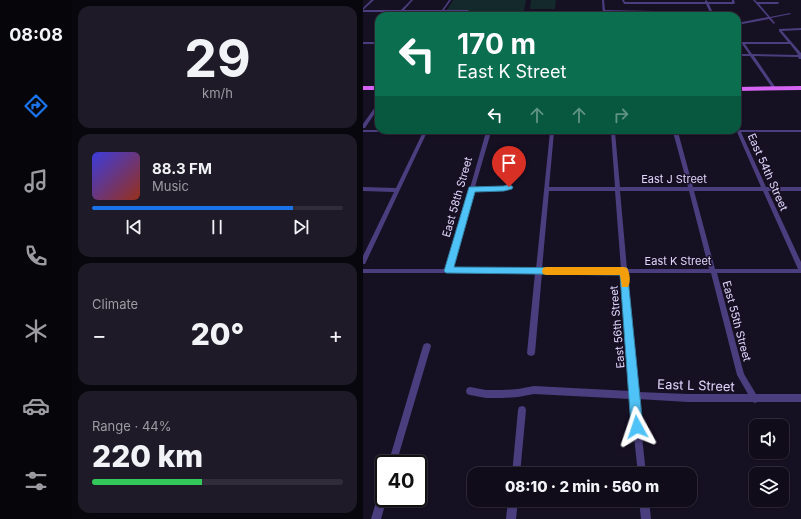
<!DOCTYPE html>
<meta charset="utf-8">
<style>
body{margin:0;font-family:Inter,sans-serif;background:#1e1a27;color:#f1f3f6;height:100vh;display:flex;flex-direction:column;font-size:15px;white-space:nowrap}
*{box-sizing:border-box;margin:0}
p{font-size:13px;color:#9c9ba2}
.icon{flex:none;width:22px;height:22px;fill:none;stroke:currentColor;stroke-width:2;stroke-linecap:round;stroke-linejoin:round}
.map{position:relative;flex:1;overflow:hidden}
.drawer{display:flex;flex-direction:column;gap:6px;padding:6px;background:#09070e;width:291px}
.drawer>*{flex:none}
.hud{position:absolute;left:12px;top:12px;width:366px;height:122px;border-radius:12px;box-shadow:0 1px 3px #0004,0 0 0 1px #302c39;background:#0b6e4f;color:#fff;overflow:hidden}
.buttons{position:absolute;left:386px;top:419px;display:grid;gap:8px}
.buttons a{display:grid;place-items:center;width:40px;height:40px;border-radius:8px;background:#100c1a;box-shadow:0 1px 3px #0004,0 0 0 1px #302c39;font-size:20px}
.speed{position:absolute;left:12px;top:455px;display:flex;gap:8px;font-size:20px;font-weight:700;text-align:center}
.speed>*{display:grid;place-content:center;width:52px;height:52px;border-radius:50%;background:#100c1a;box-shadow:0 1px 3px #0004,0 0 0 1px #302c39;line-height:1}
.speed .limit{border:2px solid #111;border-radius:6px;background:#fff;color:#111}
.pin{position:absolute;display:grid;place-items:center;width:34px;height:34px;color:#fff;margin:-41px -17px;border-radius:50% 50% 50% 0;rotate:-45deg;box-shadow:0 0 4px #0007}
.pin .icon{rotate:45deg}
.me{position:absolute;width:44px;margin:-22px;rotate:355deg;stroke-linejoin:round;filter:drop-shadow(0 0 3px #0008)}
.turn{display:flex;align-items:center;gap:14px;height:84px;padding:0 16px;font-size:18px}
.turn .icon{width:52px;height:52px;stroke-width:2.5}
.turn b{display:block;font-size:28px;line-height:34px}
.lanes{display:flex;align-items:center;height:38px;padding:0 16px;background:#0003;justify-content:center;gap:20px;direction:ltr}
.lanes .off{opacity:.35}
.big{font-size:30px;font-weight:800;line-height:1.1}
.drawer .tile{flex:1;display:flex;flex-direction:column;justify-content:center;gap:6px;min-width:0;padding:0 14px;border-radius:12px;background:#1e1a27}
.drawer .dial{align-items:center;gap:0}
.dial b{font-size:52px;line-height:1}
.song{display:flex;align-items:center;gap:12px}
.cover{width:48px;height:48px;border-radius:6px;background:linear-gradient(135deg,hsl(240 70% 55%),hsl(10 70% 35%))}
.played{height:4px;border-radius:2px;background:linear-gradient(90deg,#1a73e8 80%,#302c39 80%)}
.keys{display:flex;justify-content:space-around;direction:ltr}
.heat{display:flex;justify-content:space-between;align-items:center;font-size:22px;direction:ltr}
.charge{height:6px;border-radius:3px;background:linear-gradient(90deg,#34c759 44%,#302c39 0)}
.trip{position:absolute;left:104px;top:467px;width:230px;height:40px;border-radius:12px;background:#100c1a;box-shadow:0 1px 3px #0004,0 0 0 1px #302c39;font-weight:800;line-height:40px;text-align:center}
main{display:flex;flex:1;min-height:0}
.dock{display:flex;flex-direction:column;width:72px;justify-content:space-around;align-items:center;background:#06050a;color:#9c9ba2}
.dock .icon{width:28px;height:28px}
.dock .on{color:#1a73e8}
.dock b{font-size:18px;color:#f1f3f6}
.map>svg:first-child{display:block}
</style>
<main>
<nav class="dock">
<b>08:08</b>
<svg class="icon on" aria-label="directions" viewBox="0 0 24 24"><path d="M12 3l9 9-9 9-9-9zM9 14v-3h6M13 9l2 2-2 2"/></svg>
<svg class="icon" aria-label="music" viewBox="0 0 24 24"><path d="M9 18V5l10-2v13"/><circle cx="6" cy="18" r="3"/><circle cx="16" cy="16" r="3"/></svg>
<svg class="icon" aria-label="phone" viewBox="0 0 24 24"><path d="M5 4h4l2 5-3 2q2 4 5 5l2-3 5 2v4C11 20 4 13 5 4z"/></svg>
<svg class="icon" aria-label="climate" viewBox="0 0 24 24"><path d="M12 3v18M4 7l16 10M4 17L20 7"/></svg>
<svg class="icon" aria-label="car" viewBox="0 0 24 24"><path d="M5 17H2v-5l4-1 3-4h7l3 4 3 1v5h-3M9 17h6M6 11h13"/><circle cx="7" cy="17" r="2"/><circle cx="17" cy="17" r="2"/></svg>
<svg class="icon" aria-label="filters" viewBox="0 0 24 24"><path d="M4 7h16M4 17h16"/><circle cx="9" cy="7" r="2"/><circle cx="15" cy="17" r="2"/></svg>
</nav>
<section class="drawer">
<div class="tile dial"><b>29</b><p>km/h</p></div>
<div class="tile">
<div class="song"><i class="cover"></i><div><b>88.3 FM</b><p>Music</p></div></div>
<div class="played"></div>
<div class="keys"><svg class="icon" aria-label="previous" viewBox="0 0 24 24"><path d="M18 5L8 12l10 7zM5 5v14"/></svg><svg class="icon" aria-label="pause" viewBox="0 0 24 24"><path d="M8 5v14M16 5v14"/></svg><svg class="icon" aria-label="next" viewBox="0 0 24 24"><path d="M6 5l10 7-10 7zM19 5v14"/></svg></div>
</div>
<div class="tile"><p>Climate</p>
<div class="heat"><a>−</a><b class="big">20°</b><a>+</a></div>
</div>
<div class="tile"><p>Range · 44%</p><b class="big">220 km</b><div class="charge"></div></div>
</section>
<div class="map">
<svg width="438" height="519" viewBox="0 0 438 519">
<rect width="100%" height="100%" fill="#161023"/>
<g fill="#13292c">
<path d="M90,0H163L161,11H237V16H101L104,11L84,10Z"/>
<path d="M168,0H193L192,9H167Z"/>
</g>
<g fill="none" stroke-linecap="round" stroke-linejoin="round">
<g fill="#4b3e7e" fill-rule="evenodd">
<path d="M8,0H11L0,10V8Z"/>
<path d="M48,0H50L41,10H79L86,0H88L81,10H105L106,11L105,12H80L77,16H75L77,12H39L36,16H33L36,12H0V10H38Z"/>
<path d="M239,0H241L242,10L292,11L293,12L292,13L242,12V16H240Z"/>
<path d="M259,0H261L262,2H342V1L343,0L345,2H369V0H371L372,3L371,4H346L349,11L357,16C348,16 346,11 343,4H261Z"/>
<path d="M390,0H392L394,2H416L415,4H396L407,17L427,13L428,14L408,18L412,23L411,24L406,19L374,25V23L405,17Z"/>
<path d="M438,28V30L419,31L438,53V59H436L435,57L391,56L413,88L412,89H410L387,56H374V54H386L379,44H374V42H425L416,31V29ZM382,44H427L434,53L435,55L389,54Z"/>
<rect x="0" y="42" width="16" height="2"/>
<path d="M15,103H16V107L2,128H0V124Z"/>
<path d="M374,127H376L377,130H438V132H378L403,187H438V191H405L438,262V273H354L381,374L393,394H438V402H394L392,403L390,402H325L275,399L283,474H275L267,399L171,394L155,397L139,398H123L107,395L104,394L103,391L104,388L107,387L123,390H139L155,389L171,386L267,391L258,273H179L172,353L171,355L168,356L165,355L164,353L172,273H0V269H84L123,132H64L3,262L2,264H0V256L31,192L0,191V187L33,188L60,132H0V130H374ZM128,132H187L173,269H90L111,191H141L149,187L146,185L140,187H112ZM191,132H248L252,187H186ZM252,132H310L325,187H257ZM315,132H374L398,187H330ZM186,191H252L258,269H179ZM257,191H326L346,269H264ZM331,191H400L435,269H352ZM264,273H348L374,375L385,394H325L275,392Z"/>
<path d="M64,343L67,344L68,346L33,464H25L60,346L61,344Z"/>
<path d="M159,406L162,407L163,410L157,474H149L155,410L156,407Z"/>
<path d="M21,487V498H24L18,519H8L16,492L18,489Z"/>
<path d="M145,500H155L153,519H143Z"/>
<path d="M276,500H286L288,519H278Z"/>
</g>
<g fill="#d664f3" fill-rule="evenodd">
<rect x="0" y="86" width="16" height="4"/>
<path d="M438,86V90L374,91V87Z"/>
</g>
</g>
<path fill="#4fc3f7" stroke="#337fa1" d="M146,184L150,187L149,189L141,191L112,192L91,267L264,268L280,427L279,431L274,433L270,431L268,427L257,275L83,273L81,271L106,187L141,186Z"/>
<path fill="#f59e0b" d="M183,267H261L264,268C267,273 268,282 265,287H259L257,275H183L180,274L179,271L180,268Z"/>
<g text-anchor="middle" stroke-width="3" stroke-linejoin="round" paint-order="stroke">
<g font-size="11" fill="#e0d5fc" stroke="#161023">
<text transform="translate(405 172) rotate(66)" y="4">East 54th Street</text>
<text x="311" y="183">East J Street</text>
<text transform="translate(94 197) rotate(-74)" y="4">East 58th Street</text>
<text x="315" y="265">East K Street</text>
<text transform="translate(374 321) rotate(75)" y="4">East 55th Street</text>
<text transform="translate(254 327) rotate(-95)" y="4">East 56th Street</text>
</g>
<g font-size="13" fill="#e0d5fc" stroke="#161023">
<text transform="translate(333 385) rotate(2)" y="5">East L Street</text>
</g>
</g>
</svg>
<div class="buttons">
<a><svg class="icon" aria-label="sound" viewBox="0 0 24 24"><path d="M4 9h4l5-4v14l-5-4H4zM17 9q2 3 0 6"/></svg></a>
<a><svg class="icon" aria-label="layers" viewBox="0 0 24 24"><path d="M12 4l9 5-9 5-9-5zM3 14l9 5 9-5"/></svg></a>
</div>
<div class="speed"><div class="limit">40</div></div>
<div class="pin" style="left:146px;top:187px;background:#d93025"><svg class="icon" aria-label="arrive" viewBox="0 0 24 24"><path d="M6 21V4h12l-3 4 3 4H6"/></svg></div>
<svg class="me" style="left:274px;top:427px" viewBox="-20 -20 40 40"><path d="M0-17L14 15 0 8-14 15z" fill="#4fc3f7" stroke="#fff" stroke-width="4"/></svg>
<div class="trip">08:10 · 2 min · 560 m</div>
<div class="hud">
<div class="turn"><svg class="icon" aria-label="left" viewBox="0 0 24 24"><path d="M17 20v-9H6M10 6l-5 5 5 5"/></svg><div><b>170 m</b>East K Street</div></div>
<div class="lanes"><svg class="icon" aria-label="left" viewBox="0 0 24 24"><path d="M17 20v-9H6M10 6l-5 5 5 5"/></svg><svg class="icon off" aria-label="ahead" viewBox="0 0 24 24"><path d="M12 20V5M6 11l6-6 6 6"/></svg><svg class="icon off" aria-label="ahead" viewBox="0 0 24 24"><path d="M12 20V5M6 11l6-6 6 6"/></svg><svg class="icon off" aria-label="right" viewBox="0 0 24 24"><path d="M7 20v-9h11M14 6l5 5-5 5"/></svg></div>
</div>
</div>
</main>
